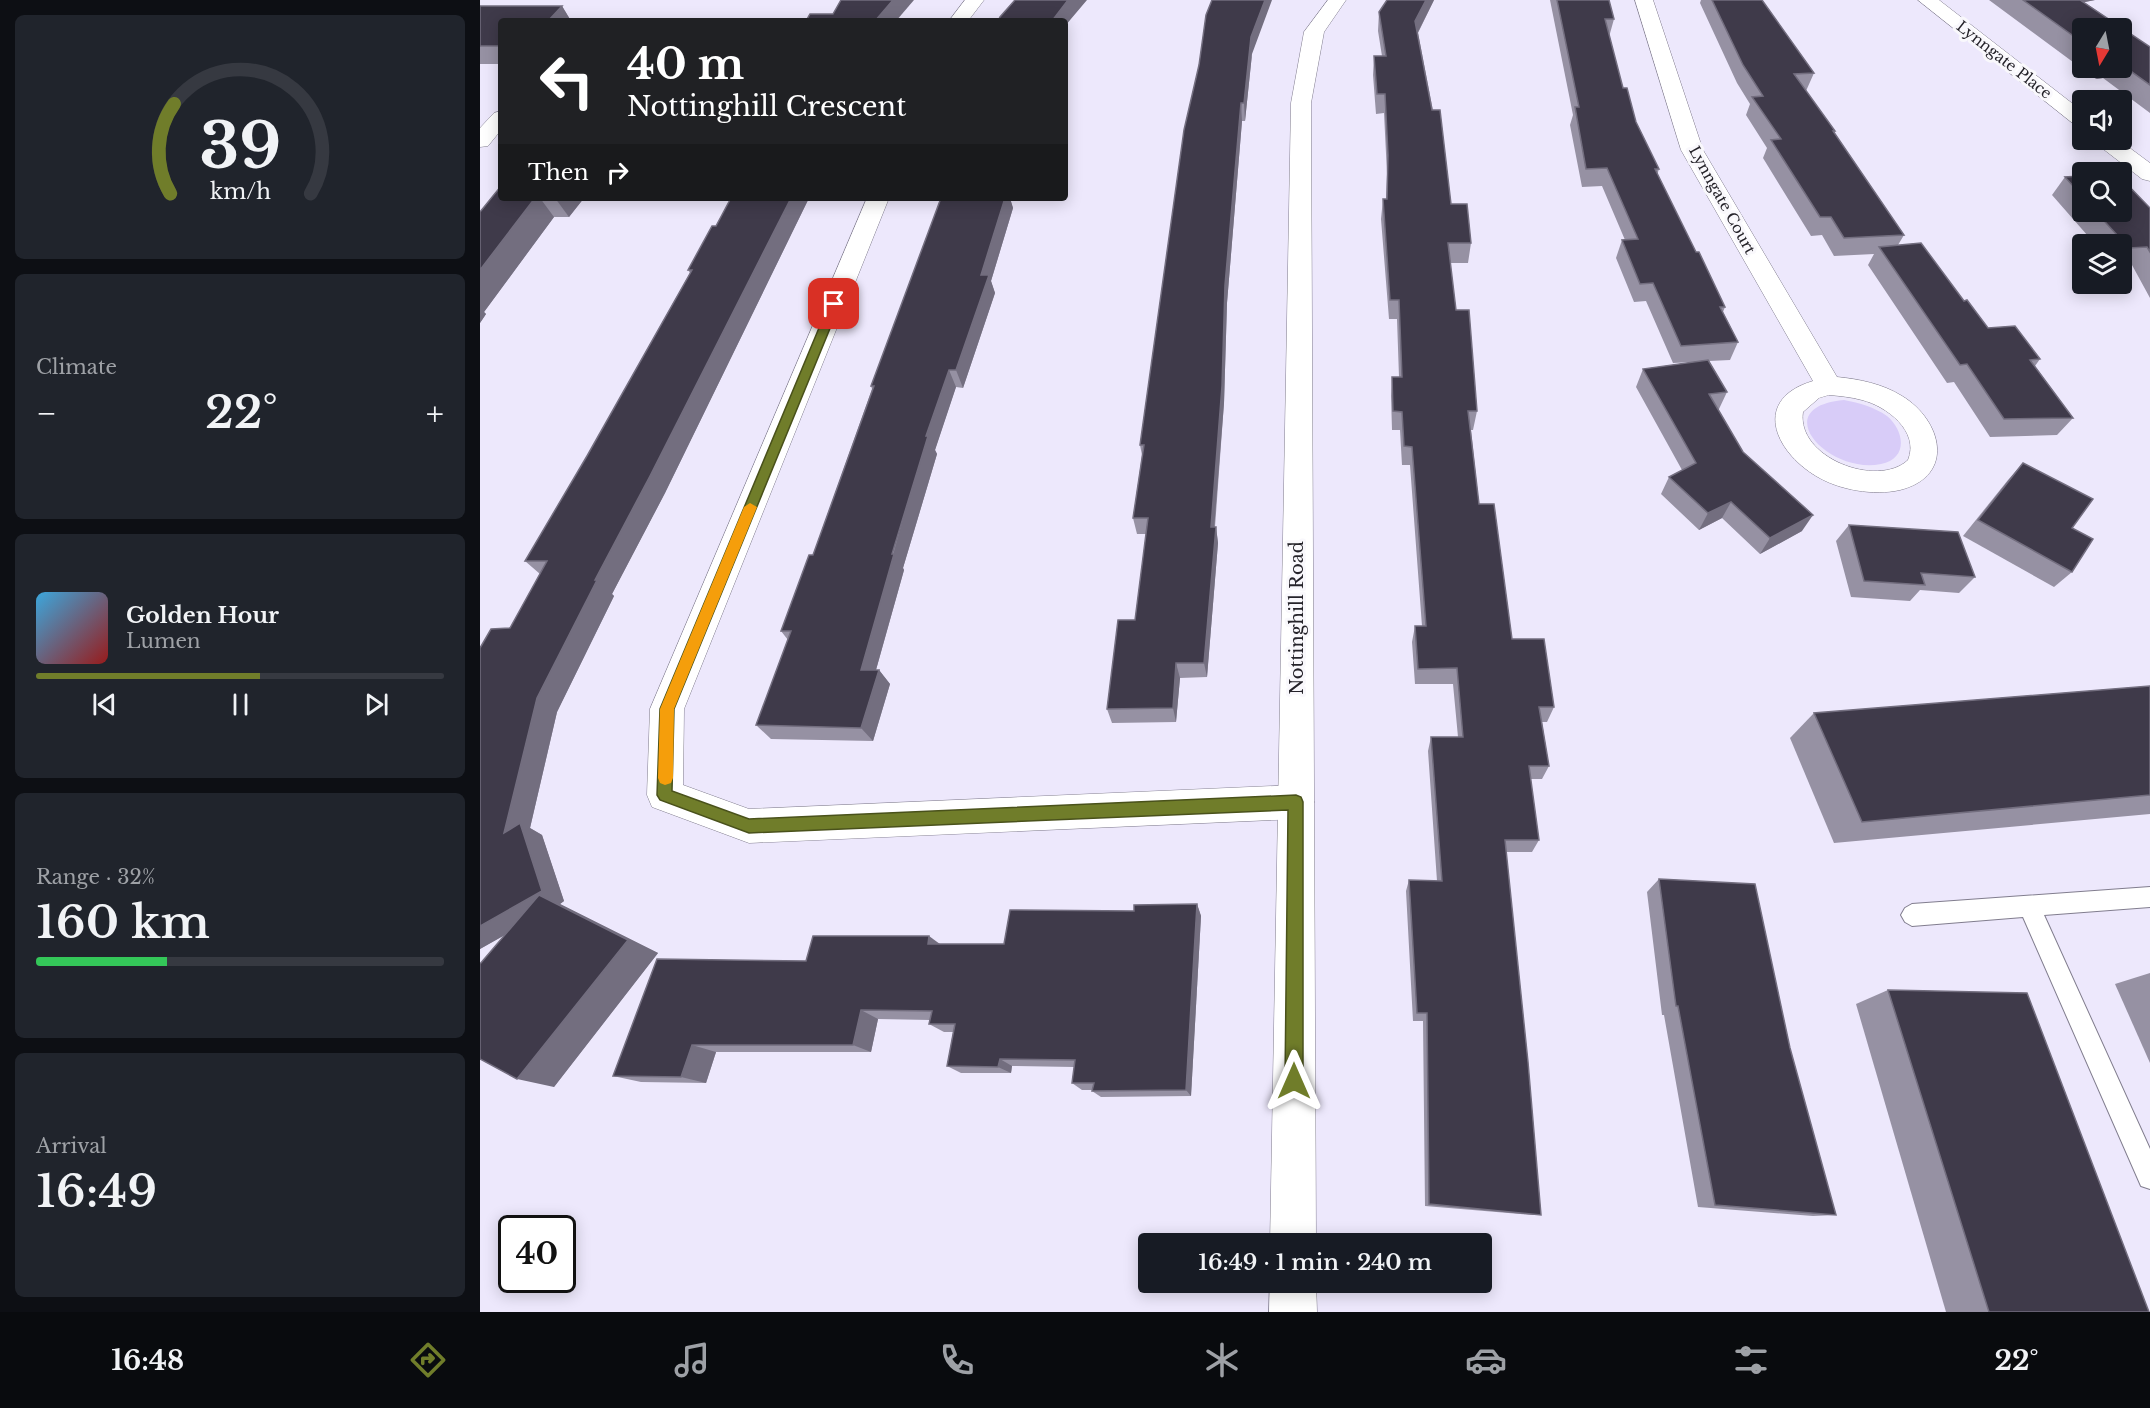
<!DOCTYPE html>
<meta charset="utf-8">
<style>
body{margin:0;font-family:"Libre Baskerville",serif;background:#20242c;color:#f1f3f6;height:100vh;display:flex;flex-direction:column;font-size:22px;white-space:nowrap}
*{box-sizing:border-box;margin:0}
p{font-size:20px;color:#9ea1a6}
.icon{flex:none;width:33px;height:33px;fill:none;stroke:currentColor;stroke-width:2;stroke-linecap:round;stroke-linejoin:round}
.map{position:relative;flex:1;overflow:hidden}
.side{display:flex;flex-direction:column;gap:15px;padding:15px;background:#0d0f14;width:480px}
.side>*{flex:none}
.top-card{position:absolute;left:18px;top:18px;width:570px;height:183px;border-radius:6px;box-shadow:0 3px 15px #0003;background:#202124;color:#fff;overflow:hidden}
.needle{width:39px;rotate:190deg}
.buttons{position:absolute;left:1592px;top:18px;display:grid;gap:12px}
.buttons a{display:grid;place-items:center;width:60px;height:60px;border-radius:6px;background:#171b24;box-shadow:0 3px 15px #0003;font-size:30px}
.speed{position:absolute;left:18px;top:1215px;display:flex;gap:12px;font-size:30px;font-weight:700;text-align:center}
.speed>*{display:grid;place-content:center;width:78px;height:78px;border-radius:50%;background:#171b24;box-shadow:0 3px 15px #0003;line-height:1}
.speed .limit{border:3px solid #111;border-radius:9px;background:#fff;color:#111}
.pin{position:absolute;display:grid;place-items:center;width:51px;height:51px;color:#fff;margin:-26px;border-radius:12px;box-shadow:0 3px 9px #0006}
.me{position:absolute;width:66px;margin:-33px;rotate:0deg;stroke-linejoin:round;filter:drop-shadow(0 0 4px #0008)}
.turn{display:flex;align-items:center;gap:21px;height:126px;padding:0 30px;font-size:27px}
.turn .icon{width:78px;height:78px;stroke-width:2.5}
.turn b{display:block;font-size:42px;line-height:51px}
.then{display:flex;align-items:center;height:57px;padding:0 30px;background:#0003;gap:12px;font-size:22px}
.big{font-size:45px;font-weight:600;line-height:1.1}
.side .widget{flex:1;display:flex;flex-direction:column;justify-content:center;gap:9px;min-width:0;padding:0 21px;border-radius:9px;background:#20242c}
.side .dial{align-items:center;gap:0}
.dial svg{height:156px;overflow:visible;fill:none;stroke:#363941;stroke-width:7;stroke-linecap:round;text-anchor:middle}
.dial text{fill:#f1f3f6;stroke:none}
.song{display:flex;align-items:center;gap:18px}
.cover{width:72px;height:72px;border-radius:9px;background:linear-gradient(135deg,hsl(200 70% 55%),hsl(0 70% 35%))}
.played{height:6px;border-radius:3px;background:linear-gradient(90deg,#707d2a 55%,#363941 55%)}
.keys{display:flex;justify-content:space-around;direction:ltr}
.heat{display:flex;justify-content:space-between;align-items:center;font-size:33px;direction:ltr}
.charge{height:9px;border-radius:4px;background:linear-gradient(90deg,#34c759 32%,#363941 0)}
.trip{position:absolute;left:658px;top:1233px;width:354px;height:60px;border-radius:6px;background:#171b24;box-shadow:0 3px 15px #0003;font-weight:600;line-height:60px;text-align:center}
.tabs{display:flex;height:96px;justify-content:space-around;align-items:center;background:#090b0e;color:#9ea1a6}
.tabs .icon{width:42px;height:42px}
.tabs .current{color:#707d2a}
.tabs b{font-size:27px;color:#f1f3f6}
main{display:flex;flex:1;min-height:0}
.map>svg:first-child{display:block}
</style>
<main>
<section class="side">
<div class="widget dial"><svg viewBox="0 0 100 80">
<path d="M14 69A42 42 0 1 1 86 69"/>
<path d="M14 69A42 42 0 0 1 16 23" stroke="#707d2a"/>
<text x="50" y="56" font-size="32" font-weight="700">39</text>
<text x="50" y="72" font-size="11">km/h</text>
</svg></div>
<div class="widget"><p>Climate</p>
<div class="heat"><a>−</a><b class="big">22°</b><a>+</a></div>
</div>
<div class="widget">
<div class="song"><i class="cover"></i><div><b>Golden Hour</b><p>Lumen</p></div></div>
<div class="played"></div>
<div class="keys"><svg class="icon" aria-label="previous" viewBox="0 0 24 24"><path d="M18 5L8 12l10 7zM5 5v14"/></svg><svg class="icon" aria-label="pause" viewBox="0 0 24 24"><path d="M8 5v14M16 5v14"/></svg><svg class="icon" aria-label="next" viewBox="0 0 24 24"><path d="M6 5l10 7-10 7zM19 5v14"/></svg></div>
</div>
<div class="widget"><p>Range · 32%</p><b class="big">160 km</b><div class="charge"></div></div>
<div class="widget"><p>Arrival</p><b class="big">16:49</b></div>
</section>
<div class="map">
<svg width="1670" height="1312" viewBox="0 0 1670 1312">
<rect width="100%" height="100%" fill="#ede8fc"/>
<path fill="#d8ccf8" d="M1364,400C1380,403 1394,407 1407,416C1425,431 1428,459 1401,464C1348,475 1286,407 1364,400Z"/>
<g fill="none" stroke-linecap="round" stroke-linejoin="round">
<g stroke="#817d8e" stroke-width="2">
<path id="lane" d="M1670,887V907L1564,915L1670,1149V1189L1661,1186L1543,917L1432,926L1425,922L1421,915L1425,908L1432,904Z"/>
</g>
<g stroke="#817d8e" stroke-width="1">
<g id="street">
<path d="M485,0H504L488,21H469Z"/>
<path d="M1155,0H1173L1223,150L1357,377C1379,379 1403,384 1422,396C1462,420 1476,476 1420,490C1394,496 1359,490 1336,476C1294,451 1272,399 1333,381L1201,150ZM1349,395C1360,396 1371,397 1382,400C1406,406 1440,431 1428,460C1397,489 1316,457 1323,412L1339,398Z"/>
<path d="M1438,0H1459L1602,111V127L1595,125Z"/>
<path d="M21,111V130L8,146L0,147V128L14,113Z"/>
<path d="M1616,140H1639L1670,163V181L1662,179L1618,145Z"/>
<path d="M387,198H409L204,709L203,785L269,809L816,785L829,790L834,802L829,814L816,819L269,843L172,807L167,795L170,709Z"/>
</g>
</g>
<g stroke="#817d8e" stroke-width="1">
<g id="secondary">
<path d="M848,0H866L844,32L831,103L836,1244H790L811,103L824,32Z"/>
<path d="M790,1282H836L837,1312H789Z"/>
</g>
</g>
<use href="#lane" fill="#fff" fill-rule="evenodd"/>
<use href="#street" fill="#fff" fill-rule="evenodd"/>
<use href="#secondary" fill="#fff" fill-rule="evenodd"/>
</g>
<g fill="#9691a3" fill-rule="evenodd">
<path d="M954,0L938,33L971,204L991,243L988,263H970L976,310L997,411L993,430H991L999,504L1032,639L1074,707L1067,722H1062L1069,766L1062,779H1050L1059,840L1052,852H1026L1061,1215H1052L945,1206L943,1021H933L926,891L929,880L957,881L948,751L951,737H978L973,684H935L932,642L935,626H942L930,465H922L920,430H912L911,396L912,377H919L917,319H909L901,219L903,199H906L907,174L904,113L896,114L893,75L894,56H902L898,31L899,12Z"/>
<path d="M1070,0H1129L1134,19L1129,37L1143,88L1156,122L1179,169L1177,175L1216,252L1245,307L1243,312L1258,342L1250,360L1229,361L1247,392L1239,409H1238L1263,452L1322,531L1280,554L1242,518L1219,530L1181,494L1189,477L1202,470L1156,387L1163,369L1212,362L1193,363L1166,301L1154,302L1136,258L1142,240H1145L1122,186L1102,187L1090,125L1093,115Z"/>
<path d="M1221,0H1282L1334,73L1326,91L1355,131L1354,132L1424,235L1418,245L1484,301L1508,328L1560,359L1555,366L1593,418L1577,435L1510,437L1474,382L1467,383L1388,265L1394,254L1354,256L1342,235L1331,236L1283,158L1287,148L1266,115L1270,104L1257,83L1220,3Z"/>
<path d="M1509,0H1615L1604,2L1670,47V113L1623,78L1616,79ZM1602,28H1641V68H1602Z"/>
<path d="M0,6H82L91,21H21V64H0Z"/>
<path d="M772,54L765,121H762L747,303L744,403L735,527H736L738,543L727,677L700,678L696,722L632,723L627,709L655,620L666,534H657L653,518L662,455L660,445Z"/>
<path d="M1602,176V212H1641L1670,208V298L1652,265L1641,266V244H1615L1572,195L1585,177Z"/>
<path d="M21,198H104L89,217H74L4,312L6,314L0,323Z"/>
<path d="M251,198H329L185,493L132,594L134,596L77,712L50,828L62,835L84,901L80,904L178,953L74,1087L24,935L0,949L30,628L60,574L45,561L107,456L210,273L208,270L236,226Z"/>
<path d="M530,199L533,208L511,281L515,293L483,388L476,387L455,450L457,454L423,568L424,570L396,670H399L410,684L393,741L291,739L276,725L308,640L301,631L333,555L392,389L391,386Z"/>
<path d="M1543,463L1592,528V572L1574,587L1483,536L1528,480Z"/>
<path d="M1369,525L1495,577L1479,593L1440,590L1430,601L1371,597L1356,541Z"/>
<path d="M1670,686V814L1354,843L1310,738L1334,713Z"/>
<path d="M1179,879L1310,1048L1356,1215L1333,1216L1218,1207L1184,1015H1182L1167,892Z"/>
<path d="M717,904L721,916L711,1096L621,1097L612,1091L613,1090H602L592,1083L594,1067L532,1066L531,1073H481L467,1066L473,1032H464L449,1024L450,1020L398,1019L391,1052H236L226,1083L161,1082L133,1076L326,961L460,944H524L654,911Z"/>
<path d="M1670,973V1063L1635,984Z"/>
<path d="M1408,990L1669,1312H1466L1376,1004Z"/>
</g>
<g fill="#736e7f">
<path d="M413,0H434L416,21H395Z"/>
<path d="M588,0H607L585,26V21H572Z"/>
<path d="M785,0H792L772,54L765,121L764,103L771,37Z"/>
<path d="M946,0H954L934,40L935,21Z"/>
<path d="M1581,0H1615L1576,8Z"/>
<path d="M82,6L91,21H68Z"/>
<path d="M1624,68H1630L1623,78L1616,79Z"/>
<path d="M761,103L762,121L747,303L744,403L733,543L731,527L745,285Z"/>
<path d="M55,198H60L74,217L4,312L6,314L0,323V270Z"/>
<path d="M75,198H104L89,217Z"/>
<path d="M311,198H329L185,493L132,594L134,596L77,712L50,828L62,835L84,901L80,904L178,953L74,1087L37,1079L79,905L0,949V926L57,698L115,580Z"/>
<path d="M525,198H530L533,208L511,281L515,293L483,388L476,370L501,275Z"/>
<path d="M469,370L476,387L455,450L457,454L423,568L424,570L392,684L381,670L446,436Z"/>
<path d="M1251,502L1242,518L1219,530L1228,513Z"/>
<path d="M1333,515L1322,531L1280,554L1290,538Z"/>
<path d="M736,527L738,543L727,677L724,663Z"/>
<path d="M696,663L700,678L696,722L693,708Z"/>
<path d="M399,670L410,684L393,741L381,728Z"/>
<path d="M717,904L721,916L711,1096L706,1090Z"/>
<path d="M449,936L464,947L448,944Z"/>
<path d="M381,1010L398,1019L391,1052L373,1045Z"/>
<path d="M212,1045L236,1052L226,1083L201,1077Z"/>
<path d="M520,1059L532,1066L531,1073L518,1067Z"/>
</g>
<g fill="#3f3a4a" stroke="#736e7f" stroke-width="1.5">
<path d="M361,0H413L395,21H326L330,14H353Z"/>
<path d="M535,0H588L572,21H518L520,17Z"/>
<path d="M732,0H785L771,37L764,103H761L745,285L742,386L731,527H736L724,663H696L693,708L627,709L638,620H655L668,518H653L664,445H660L704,130L719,65L726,15Z"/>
<path d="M907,0H946L935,21L952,110H960L971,204H987L991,243H968L976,310H989L997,411H988L999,504H1014L1032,639H1064L1074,707H1059L1069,766H1049L1059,840H1025L1048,1062L1061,1215L949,1204L947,1013H937L929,880L962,881L951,737H983L977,668L938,669L935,626H946L932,447L924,446L922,412L913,411L912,377H922L919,300H910L903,199H907L908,155L905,94H897L894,56H906L899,12Z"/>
<path d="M1077,0H1129L1134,19H1125L1143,88H1147L1156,122L1179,169H1175L1216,252H1219L1245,307H1240L1258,342L1201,346L1173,283L1160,284L1142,240L1158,239L1127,168L1106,169L1095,107H1099Z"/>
<path d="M1232,0H1282L1334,73L1314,74L1355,131H1353L1424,235L1364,238L1351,217H1340L1291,140L1301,139L1272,97L1283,96L1263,65Z"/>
<path d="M1543,0H1600L1670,47V85L1641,64V28H1602V42Z"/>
<path d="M0,6H82L68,21H21V46H0Z"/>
<path d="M1602,176V196L1585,177Z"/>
<path d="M1641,178L1670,208V252L1667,247L1649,248L1616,212H1641Z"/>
<path d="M21,186V198H55L0,270V212Z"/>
<path d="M251,198H311L170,476L115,580H117L57,698L24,833L40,823L62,891L0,926V648L11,629L30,628L67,561H45L107,456L212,270H208L232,226H236Z"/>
<path d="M461,198H525L501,275H509L476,370H469L446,436H448L412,554H414L381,670H399L381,728L276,725L311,631H301L329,555H333L394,386H391Z"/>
<path d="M1441,243L1484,301L1487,300L1508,328L1535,326L1560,359L1550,360L1593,418L1524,419L1487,364L1480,365L1399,247Z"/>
<path d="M1228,360L1247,392L1229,394L1263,452L1333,515L1290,538L1251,502L1228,513L1189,477L1216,463L1163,369Z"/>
<path d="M1543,463L1613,499L1592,528L1613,539L1592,572L1498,520Z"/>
<path d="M1369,525L1478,532L1495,577L1441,573L1445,585L1384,581Z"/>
<path d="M1670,686V795L1382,822L1334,713Z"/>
<path d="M1179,879L1275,884L1310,1048L1356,1215L1235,1205L1198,1006H1196Z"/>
<path d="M59,895L148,940L37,1079L0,1059V964Z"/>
<path d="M717,904L706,1090L612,1091L614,1083H592L595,1060L520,1059L518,1067L467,1066L475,1024H449L452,1011L381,1010L373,1045H212L201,1077L133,1076L177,959L326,961L333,936H449L448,944H524L530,910L654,911V905Z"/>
<path d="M1408,990L1547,993L1669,1312H1509Z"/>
</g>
<path fill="#707d2a" stroke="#49511b" stroke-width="1.5" d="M354,301L360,304L194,709L192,791L269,819L816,795L821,797L823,802V1081L820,1087L814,1090L808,1087L805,1081L808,810L269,833L180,800L177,795L180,709L349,304Z"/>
<path fill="#f59e0b" d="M270,503L277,507L194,709L193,778L191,783L185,785L180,783L178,778L180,709L264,507Z"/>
<g text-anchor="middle" stroke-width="6" stroke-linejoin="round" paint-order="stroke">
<g font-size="15" fill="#25232a" stroke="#f9f8fc">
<text transform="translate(1524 60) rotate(38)" y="5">Lynngate Place</text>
<text transform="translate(1242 200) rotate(61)" y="5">Lynngate Court</text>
</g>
<g font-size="18" fill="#25232a" stroke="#f9f8fc">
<text transform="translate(817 618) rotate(-90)" y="6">Nottinghill Road</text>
</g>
</g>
</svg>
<div class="buttons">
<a><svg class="needle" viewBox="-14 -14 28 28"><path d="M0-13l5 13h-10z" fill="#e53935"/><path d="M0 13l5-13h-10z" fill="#9ea1a6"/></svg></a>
<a><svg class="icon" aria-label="sound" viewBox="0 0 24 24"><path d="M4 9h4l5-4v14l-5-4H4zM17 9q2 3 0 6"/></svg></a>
<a><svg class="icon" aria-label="search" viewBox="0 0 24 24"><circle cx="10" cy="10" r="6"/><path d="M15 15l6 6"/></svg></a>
<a><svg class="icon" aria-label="layers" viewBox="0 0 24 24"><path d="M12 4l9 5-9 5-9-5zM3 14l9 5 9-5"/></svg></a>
</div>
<div class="speed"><div class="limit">40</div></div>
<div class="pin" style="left:354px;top:304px;background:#d93025"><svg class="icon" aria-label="arrive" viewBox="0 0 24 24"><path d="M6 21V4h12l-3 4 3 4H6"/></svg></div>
<svg class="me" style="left:814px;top:1081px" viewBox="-20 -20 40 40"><path d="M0-17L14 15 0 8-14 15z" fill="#707d2a" stroke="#fff" stroke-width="4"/></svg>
<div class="trip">16:49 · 1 min · 240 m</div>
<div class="top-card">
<div class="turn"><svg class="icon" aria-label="left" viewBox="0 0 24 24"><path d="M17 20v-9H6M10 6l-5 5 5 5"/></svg><div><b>40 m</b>Nottinghill Crescent</div></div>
<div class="then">Then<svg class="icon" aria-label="right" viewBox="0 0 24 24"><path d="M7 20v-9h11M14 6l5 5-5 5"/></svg></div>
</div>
</div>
</main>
<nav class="tabs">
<b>16:48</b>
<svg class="icon current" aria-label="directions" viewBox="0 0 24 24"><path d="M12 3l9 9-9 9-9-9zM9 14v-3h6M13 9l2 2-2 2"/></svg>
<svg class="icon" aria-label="music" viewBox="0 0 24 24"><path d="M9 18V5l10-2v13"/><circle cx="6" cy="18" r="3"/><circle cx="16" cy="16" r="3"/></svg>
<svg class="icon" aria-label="phone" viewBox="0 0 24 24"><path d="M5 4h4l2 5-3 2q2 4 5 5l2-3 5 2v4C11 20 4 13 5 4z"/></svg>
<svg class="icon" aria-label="climate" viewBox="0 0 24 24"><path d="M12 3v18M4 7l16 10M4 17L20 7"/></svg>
<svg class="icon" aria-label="car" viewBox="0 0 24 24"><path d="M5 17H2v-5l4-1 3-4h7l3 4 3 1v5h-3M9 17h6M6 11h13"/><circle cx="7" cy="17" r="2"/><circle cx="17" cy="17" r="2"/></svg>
<svg class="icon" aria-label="filters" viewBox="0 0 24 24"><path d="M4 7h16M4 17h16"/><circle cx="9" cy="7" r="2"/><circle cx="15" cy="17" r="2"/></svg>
<b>22°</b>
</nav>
